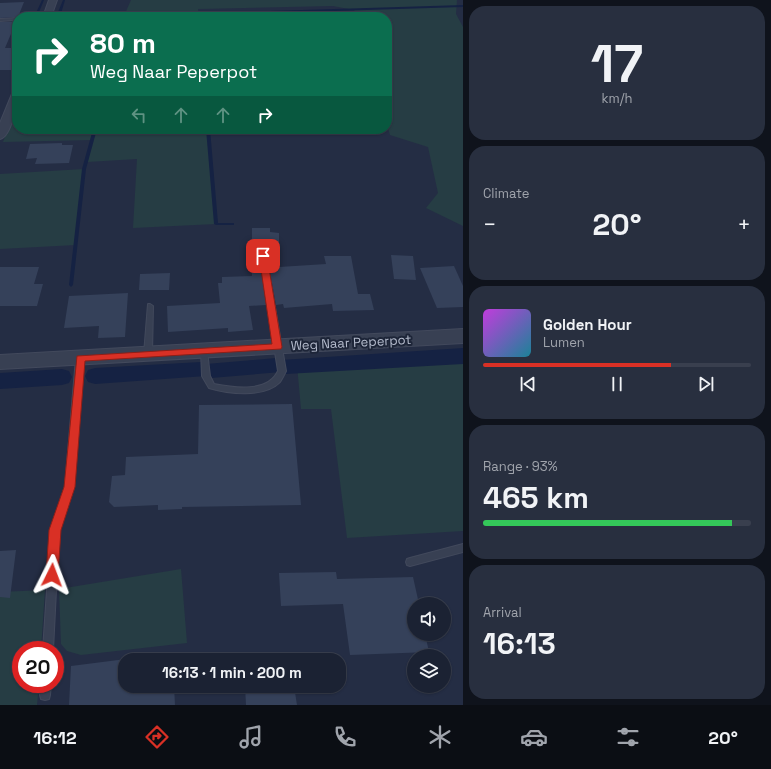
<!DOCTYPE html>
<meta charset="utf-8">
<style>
body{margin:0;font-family:"Space Grotesk",sans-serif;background:#282f3f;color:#f1f3f6;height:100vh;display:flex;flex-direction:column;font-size:15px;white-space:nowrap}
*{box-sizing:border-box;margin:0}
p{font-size:13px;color:#a0a4ac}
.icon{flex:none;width:22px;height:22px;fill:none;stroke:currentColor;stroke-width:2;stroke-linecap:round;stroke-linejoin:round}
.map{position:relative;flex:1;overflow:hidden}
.sheet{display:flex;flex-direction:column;gap:6px;padding:6px;background:#0f131c;width:308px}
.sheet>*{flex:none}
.guide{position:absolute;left:12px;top:12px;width:380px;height:122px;border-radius:16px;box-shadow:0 1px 3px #0004,0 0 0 1px #393f4e;background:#0b6e4f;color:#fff;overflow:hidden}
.tools{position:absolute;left:407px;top:597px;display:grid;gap:8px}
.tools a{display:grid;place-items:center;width:44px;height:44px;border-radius:50%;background:#1b2233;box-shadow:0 1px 3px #0004,0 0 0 1px #393f4e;font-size:20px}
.speed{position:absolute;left:12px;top:641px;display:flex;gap:8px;font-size:20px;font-weight:700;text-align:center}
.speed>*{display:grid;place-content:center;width:52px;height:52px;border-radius:50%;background:#1b2233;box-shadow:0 1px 3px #0004,0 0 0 1px #393f4e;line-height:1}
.speed .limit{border:6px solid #d22;background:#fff;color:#111}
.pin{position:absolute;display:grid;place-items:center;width:34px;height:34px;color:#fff;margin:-17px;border-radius:8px;box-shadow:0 2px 6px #0006}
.me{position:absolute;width:44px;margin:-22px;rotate:3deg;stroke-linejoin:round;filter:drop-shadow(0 0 3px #0008)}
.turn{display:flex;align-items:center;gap:14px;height:84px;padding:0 12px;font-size:18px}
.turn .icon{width:52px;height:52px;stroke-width:2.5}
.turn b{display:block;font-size:28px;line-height:34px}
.lanes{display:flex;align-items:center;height:38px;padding:0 12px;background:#0003;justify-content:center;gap:20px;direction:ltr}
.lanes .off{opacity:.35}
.big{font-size:30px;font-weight:700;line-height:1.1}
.sheet .tile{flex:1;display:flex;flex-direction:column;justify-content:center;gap:6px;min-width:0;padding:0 14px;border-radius:16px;background:#282f3f}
.sheet .dial{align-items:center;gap:0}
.dial b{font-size:52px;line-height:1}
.song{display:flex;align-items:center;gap:12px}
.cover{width:48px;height:48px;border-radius:6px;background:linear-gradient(135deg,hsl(290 70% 55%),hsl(190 70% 35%))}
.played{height:4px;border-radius:2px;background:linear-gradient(90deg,#d93025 70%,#393f4e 70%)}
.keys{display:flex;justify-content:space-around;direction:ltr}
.heat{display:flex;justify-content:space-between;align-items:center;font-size:22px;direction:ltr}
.charge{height:6px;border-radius:3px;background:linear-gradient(90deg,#34c759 93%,#393f4e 0)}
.trip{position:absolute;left:118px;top:653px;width:228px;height:40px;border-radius:16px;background:#1b2233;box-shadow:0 1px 3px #0004,0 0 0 1px #393f4e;font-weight:700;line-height:40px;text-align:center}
.tab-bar{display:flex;height:64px;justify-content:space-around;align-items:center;background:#0b0e14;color:#a0a4ac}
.tab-bar .icon{width:28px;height:28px}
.tab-bar .on{color:#d93025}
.tab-bar b{font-size:18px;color:#f1f3f6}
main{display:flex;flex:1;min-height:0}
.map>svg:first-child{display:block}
</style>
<main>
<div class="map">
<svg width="463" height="705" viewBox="0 0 463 705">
<rect width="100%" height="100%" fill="#242d44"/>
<g fill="#263d44">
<path d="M131,0H457L456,14L463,27V226L426,208L438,193L428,147L390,135L387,125V17H357L354,10L333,6L198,9L199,17H113L124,16Z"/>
<path d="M17,105V129H208L216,224L133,228L137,159L87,162L92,140L3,142Z"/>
<path d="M84,169L76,245L0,249V174Z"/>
<path d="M463,359V531L347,538L331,409H301L297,365Z"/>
<path d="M181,569L187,643L81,655L67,651L61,644L59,589Z"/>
<path d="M45,590L41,650H21V684H39L37,705H0V592Z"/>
</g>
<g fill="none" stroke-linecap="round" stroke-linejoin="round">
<g fill="#152243" fill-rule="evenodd">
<path d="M42,0H44L37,17L0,18V16L35,15Z"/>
<path d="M63,0H65L60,17H56Z"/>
<path d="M463,5V7L142,17H111L113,16Z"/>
<path d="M93,129H97L86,169L73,285L71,287L69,285L82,169Z"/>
<path d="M206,129H210L218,223H234V225H216L214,224Z"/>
</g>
<g fill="#152243" fill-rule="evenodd">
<path d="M463,348V364L286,374L281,372L211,378L206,376L95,384L88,382L85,376L88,370L95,368L201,362L206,364L276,358L281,360Z"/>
<path d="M62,369L69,371L72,377L69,383L62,385L0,389V373Z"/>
</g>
</g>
<g fill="#35415a">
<path d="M24,2L18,17L0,18V3Z"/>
<path d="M0,22H16L5,48H17V60L13,70H0Z"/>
<path d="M62,143V145H73L69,163L35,164L37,158L26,159L30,144Z"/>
<path d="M252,228H270V232L279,233V267L326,264L324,256H351L358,294H370L374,310L333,311L332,304L284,308L283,304L276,305L267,256L262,253L259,256L266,305L249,306L253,330L228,332V328L168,332L167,306L220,303L218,283H222V277L252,276Z"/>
<path d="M391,255L413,256L416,280L394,279Z"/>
<path d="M454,266L463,286V307L437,308L420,268Z"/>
<path d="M0,267H39L34,284H43L37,306H0Z"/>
<path d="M170,273L169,290H139L140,274Z"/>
<path d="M128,293L125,337L98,338L99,326L64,328L69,296Z"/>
<path d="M292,404L301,505L182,507V509L158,510V505L114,507L109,502L112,476L125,475L126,457L198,454L199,405Z"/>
<path d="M16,550L10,598L0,597V551Z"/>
<path d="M336,572L337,579L413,577L419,604H414V634H425L429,652L350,655L343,604L281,606L279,573Z"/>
<path d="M167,656V660H127Z"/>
<path d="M126,659L125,686H174L175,705H69L71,666Z"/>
<path d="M245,686H294L297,705H246Z"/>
</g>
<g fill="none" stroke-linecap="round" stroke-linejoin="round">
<g stroke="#42495c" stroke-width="2">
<g id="service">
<path d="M17,18V20L0,21V19Z"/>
<path d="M263,254L266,256L286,371C284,375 282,379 280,382C264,398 229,394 209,388L202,376L201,351L204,348L207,351L210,376L214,384C234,388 268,393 278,371L260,256Z"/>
<path d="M148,304H150L153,306L152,354L148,357L144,354Z"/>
<path d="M80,355L82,356L84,358L73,487L59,530L53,650H43L51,530L65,487L76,358L78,356Z"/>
<path d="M463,544V552L410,566L407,565L406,562L407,559L410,558Z"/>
<path d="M41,684H51L50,695L49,699L45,700L41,699L40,695Z"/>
</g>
</g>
<g stroke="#42495c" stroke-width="2">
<g id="minor">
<path d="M49,0H57L51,17H43Z"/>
<path d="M17,91C17,102 12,136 0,139V123L12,94Z"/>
</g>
</g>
<g stroke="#42495c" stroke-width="2">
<path id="tertiary" d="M463,329V343L0,369V355Z"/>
</g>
<use href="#service" fill="#384053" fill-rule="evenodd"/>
<use href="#minor" fill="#384053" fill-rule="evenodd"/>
<use href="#tertiary" fill="#384053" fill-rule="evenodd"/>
</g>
<path fill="#d93025" stroke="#8d1f18" d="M263,254L267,256L282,347L281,349L85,361L75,487L61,530L58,575L57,579L52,580L48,579L46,575L49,530L64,487L77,356L272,344L259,256Z"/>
<g text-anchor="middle" stroke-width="4" stroke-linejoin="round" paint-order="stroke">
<g font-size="13" fill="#b5bccd" stroke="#1d2538">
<text transform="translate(351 342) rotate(-3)" y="5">Weg Naar Peperpot</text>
</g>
</g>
</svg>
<div class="tools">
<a><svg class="icon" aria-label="sound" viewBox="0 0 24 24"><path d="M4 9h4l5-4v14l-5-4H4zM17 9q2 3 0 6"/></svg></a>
<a><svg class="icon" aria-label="layers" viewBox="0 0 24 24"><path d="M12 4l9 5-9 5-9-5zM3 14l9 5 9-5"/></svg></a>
</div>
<div class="speed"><div class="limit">20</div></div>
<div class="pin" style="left:263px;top:256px;background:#d93025"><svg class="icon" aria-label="arrive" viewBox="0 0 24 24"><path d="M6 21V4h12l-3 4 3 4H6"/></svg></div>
<svg class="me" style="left:52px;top:575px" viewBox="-20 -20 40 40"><path d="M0-17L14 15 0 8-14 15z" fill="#d93025" stroke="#fff" stroke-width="4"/></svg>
<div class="trip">16:13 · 1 min · 200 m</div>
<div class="guide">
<div class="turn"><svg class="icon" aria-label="right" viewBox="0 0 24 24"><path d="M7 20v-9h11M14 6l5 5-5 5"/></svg><div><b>80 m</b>Weg Naar Peperpot</div></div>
<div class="lanes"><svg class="icon off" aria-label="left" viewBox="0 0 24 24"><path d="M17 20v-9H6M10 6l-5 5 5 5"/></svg><svg class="icon off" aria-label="ahead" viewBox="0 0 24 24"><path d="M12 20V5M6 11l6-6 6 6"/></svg><svg class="icon off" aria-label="ahead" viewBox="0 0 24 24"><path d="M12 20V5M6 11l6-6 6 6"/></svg><svg class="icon" aria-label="right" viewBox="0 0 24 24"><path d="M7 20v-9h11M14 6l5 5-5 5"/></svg></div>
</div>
</div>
<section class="sheet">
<div class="tile dial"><b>17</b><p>km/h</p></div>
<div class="tile"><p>Climate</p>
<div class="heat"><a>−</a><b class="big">20°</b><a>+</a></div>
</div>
<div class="tile">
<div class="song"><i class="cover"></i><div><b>Golden Hour</b><p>Lumen</p></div></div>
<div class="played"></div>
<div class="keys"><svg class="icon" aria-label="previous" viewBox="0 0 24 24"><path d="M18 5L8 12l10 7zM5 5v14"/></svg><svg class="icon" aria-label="pause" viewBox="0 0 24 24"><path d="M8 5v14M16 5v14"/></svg><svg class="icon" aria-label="next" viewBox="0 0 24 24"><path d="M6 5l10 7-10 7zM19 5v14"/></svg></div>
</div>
<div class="tile"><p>Range · 93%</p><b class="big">465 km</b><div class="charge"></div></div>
<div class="tile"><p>Arrival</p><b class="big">16:13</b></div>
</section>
</main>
<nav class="tab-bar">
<b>16:12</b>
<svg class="icon on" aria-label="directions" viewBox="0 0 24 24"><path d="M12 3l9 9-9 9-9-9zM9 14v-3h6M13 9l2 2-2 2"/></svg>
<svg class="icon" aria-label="music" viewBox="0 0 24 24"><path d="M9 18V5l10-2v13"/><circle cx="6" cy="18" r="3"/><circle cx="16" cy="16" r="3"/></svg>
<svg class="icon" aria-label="phone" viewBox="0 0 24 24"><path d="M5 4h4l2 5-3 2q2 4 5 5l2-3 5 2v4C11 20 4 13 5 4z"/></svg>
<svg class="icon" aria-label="climate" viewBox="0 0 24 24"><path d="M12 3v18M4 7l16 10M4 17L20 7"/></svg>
<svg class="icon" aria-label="car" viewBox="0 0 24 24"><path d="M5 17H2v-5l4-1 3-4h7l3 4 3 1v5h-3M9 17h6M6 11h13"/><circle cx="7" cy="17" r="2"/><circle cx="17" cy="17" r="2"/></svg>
<svg class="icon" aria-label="filters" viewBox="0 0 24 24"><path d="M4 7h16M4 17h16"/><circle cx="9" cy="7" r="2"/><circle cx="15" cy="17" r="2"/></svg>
<b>20°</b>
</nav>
